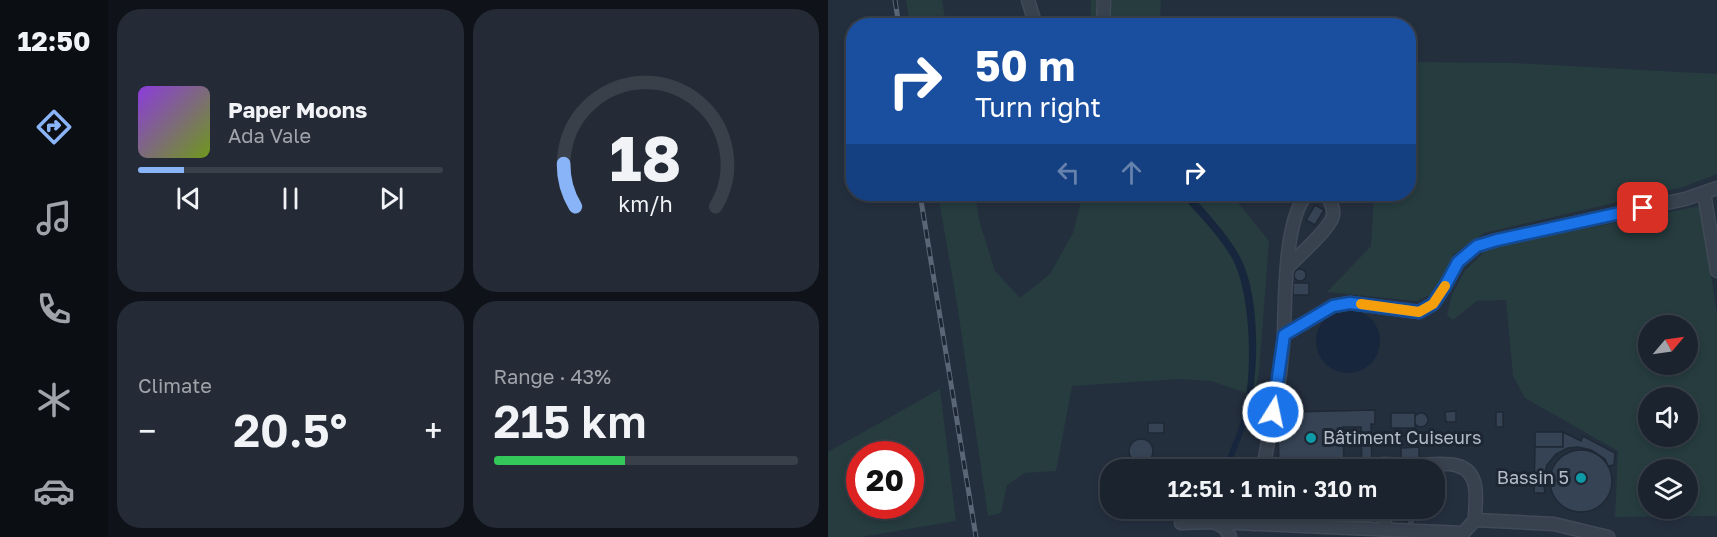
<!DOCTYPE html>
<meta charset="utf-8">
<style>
body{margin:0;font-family:"Golos Text",sans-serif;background:#242b36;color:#f1f3f6;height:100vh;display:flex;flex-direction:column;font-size:22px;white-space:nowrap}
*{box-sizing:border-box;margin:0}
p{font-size:20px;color:#a0a4aa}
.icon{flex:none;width:33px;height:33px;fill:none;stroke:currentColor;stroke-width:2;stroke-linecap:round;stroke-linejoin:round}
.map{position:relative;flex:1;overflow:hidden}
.drawer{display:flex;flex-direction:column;gap:9px;padding:9px;background:#0f1319;width:720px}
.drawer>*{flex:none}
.guide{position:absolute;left:18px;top:18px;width:570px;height:183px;border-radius:24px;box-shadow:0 3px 9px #0003,0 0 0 2px #39404a;background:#1a4fa0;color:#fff;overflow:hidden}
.needle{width:39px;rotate:61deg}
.controls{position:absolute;left:810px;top:315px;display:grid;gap:12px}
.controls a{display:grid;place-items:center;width:60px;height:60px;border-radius:50%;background:#1b232e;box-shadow:0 3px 9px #0003,0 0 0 2px #39404a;font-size:30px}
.speed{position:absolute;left:18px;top:441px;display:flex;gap:12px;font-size:30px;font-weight:700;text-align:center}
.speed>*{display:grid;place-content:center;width:78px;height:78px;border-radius:50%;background:#1b232e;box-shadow:0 3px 9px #0003,0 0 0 2px #39404a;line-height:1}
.speed .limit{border:9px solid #d22;background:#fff;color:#111}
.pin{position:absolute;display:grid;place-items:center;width:51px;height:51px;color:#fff;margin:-26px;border-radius:12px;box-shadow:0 3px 9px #0006}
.me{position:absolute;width:66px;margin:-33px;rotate:10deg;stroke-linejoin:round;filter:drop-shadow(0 0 4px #0008)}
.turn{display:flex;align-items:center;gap:21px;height:126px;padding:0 30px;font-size:27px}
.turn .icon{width:78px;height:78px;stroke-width:2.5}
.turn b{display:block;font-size:42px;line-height:51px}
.lanes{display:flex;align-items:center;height:57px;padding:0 30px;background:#0003;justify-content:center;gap:30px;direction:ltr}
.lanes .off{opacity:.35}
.big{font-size:45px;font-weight:600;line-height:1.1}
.drawer .widget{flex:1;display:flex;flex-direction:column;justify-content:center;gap:9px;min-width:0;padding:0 21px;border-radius:24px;background:#242b36}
.drawer .dial{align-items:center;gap:0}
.dial svg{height:156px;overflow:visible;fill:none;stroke:#39404a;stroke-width:7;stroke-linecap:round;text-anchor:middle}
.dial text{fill:#f1f3f6;stroke:none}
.song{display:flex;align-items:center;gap:18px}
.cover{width:72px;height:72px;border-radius:9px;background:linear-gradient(135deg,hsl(270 70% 55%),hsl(80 70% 35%))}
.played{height:6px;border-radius:3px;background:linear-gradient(90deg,#8ab4f8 15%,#39404a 15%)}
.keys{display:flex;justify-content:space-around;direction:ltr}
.heat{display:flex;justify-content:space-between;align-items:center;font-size:33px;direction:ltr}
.charge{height:9px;border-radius:4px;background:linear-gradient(90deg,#34c759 43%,#39404a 0)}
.drawer .tiles{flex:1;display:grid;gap:9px;grid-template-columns:repeat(2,1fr)}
.trip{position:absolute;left:272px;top:459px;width:345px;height:60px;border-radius:24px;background:#1b232e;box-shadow:0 3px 9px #0003,0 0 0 2px #39404a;font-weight:600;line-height:60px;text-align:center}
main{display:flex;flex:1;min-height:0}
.tabs{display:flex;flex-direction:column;width:108px;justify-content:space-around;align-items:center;background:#0b0e12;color:#a0a4aa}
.tabs .icon{width:42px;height:42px}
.tabs .selected{color:#8ab4f8}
.tabs b{font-size:27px;color:#f1f3f6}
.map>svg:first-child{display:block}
</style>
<main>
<nav class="tabs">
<b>12:50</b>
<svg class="icon selected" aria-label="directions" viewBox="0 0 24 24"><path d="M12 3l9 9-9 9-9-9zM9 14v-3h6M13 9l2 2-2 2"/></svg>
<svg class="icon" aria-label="music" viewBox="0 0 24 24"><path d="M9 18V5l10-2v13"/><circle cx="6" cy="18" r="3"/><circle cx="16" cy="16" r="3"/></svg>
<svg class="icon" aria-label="phone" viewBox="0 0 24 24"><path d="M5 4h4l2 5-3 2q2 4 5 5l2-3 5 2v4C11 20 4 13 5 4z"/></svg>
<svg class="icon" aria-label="climate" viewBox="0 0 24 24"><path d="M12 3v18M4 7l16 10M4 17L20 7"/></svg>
<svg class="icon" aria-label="car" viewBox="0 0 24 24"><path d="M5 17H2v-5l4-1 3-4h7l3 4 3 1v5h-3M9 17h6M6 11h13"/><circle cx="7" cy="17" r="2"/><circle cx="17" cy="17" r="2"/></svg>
</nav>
<section class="drawer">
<div class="tiles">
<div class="widget">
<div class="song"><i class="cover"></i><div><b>Paper Moons</b><p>Ada Vale</p></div></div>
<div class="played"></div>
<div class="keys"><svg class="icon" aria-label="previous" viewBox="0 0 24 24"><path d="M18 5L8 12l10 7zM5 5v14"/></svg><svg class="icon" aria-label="pause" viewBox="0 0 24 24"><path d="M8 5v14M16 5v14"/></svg><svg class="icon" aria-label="next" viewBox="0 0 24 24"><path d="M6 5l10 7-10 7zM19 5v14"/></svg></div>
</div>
<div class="widget dial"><svg viewBox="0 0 100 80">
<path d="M14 69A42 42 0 1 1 86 69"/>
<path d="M14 69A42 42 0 0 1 8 47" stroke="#8ab4f8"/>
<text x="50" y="56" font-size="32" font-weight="700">18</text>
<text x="50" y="72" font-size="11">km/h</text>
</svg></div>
<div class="widget"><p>Climate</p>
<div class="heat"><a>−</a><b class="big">20.5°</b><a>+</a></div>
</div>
<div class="widget"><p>Range · 43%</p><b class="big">215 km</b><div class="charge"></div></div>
</div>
</section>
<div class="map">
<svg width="889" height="537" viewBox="0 0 889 537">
<rect width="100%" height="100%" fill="#242f3e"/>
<g fill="#263c3f" fill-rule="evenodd">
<path d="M78,0H114L118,25H82Z"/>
<path d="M263,0H333L332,25L262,26Z"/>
<path d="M581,62L685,63L889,74V174L855,187L656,233L626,254L608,292L589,301L499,292L543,246L546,194H580Z"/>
<path d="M110,194H147L151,220L167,271L192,298L222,274L245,233L255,194H403L441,241L431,372L428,388L418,393L383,381L351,379L244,386L228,471L197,473L179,485L173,513L160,516L130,310Z"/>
<path d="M872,206L889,313V516L787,517L790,451L697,398L685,376L678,300L649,301L625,320L619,315L624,295L636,272L660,248ZM820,326H860V364H820ZM820,398H860V436H820ZM820,470H860V508H820Z"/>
<path d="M112,389L128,521L33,537H0V452ZM32,454H82V506H32Z"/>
</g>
<g fill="#17263c">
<path d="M352,194H363C380,214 401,235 413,259C433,300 431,375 420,418C415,435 407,452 401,469H395C401,452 409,435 414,417C425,377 424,295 404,258C390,234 369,214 352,194Z"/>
<circle cx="520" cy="341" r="32"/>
</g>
<g fill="#364354" stroke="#1f2835" stroke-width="1.5">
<path d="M487,205L496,210L487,225L478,220Z"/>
<circle cx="472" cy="275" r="6"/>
<rect x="465" y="283" width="16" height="12"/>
<path d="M547,410V424H543L544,470H534L533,427H515L516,467H502V470H495V468L451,470L450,427H454V425L464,417V412Z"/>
<path d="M628,411V422H618L617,412Z"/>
<rect x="668" y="412" width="7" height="15"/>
<circle cx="593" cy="420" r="7"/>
<rect x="563" y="413" width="24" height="15"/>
<rect x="320" y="423" width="16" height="10"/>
<rect x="707" y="432" width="28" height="15"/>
<path d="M735,432L753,441L755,436L787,453L786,465L780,466L777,459L763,450L750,447L740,448L728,454L719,465L715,478L717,493H706L707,447H735Z"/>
<circle cx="313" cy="451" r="12"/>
<path d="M591,447V460L586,470H578L573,461V448Z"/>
<circle cx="753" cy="481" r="31"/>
<path d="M282,471V493L276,488L274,481L278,474Z"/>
<path d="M464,508H503V510L465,511Z"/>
<rect x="535" y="508" width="10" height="29"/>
<rect x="579" y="508" width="8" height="29"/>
</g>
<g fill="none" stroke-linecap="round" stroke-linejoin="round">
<g stroke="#414a57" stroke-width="15">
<g id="minor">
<path d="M200,0L208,26"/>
<path d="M275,26L276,0"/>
<path d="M876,193L889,271"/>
<path d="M459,268C468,258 504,227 505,215C506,207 502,200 497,194"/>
<path d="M456,335C457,304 456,214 480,194"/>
<path d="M586,465C608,465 642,456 647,486C649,496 647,509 647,520"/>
<path d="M435,470L452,374L456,335L505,306L522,303L591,312L605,304L617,286L630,262L649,246L669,240L857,199L889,188"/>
<path d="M555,470V464L578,465"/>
<path d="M556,508L557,529"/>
<path d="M386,522L397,528L402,537"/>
<path d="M353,523L386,522L635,533L647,520L726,524L780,537"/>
<path d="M425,524L428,508"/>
</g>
</g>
<use href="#minor" stroke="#38414e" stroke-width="12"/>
<g stroke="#5a6575" stroke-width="5">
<g id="rail">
<path d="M67,0L71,26"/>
<path d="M92,194L148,537"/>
</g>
</g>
<use href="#rail" stroke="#1d2633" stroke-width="3" stroke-dasharray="9" stroke-linecap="butt"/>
</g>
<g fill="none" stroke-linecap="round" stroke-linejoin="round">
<g stroke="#114b97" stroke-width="15">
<path id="route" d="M445,412L456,335L505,306L522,303L591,312L605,304L617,286L630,262L649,246L669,240L815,208"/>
</g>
<use href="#route" stroke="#1a73e8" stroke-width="10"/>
<path stroke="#f59e0b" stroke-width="10" d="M533,304L591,312L605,304L617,286"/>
</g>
<g fill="#0f9aa8" stroke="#1d2633" stroke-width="2">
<circle cx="483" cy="438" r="6"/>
<circle cx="753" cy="478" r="6"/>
</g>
<g text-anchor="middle" stroke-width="6" stroke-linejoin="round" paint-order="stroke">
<g font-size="18" fill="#b4bcc9" stroke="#1d2633" text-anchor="start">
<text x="495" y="444">Bâtiment Cuiseurs</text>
<text x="741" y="484" text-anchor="end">Bassin 5</text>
</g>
</g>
</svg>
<div class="controls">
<a><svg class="needle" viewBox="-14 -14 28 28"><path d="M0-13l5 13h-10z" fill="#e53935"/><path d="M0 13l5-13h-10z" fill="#a0a4aa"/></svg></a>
<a><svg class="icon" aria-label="sound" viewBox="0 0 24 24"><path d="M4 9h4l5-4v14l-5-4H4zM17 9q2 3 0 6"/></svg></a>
<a><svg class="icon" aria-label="layers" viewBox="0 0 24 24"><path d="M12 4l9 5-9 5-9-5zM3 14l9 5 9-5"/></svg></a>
</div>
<div class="speed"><div class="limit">20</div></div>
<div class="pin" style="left:815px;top:208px;background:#d93025"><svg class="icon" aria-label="arrive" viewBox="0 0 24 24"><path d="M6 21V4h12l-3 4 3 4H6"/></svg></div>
<svg class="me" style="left:445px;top:412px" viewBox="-20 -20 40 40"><circle r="17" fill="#1a73e8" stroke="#fff" stroke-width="3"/><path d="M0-11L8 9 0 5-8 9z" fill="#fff"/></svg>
<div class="trip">12:51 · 1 min · 310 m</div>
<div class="guide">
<div class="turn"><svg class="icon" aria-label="right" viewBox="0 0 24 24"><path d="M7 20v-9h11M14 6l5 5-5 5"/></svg><div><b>50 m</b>Turn right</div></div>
<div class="lanes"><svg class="icon off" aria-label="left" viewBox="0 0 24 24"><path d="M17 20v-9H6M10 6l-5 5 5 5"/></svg><svg class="icon off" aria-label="ahead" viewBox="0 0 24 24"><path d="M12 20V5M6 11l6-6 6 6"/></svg><svg class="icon" aria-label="right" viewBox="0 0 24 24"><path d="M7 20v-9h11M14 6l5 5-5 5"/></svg></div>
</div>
</div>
</main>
